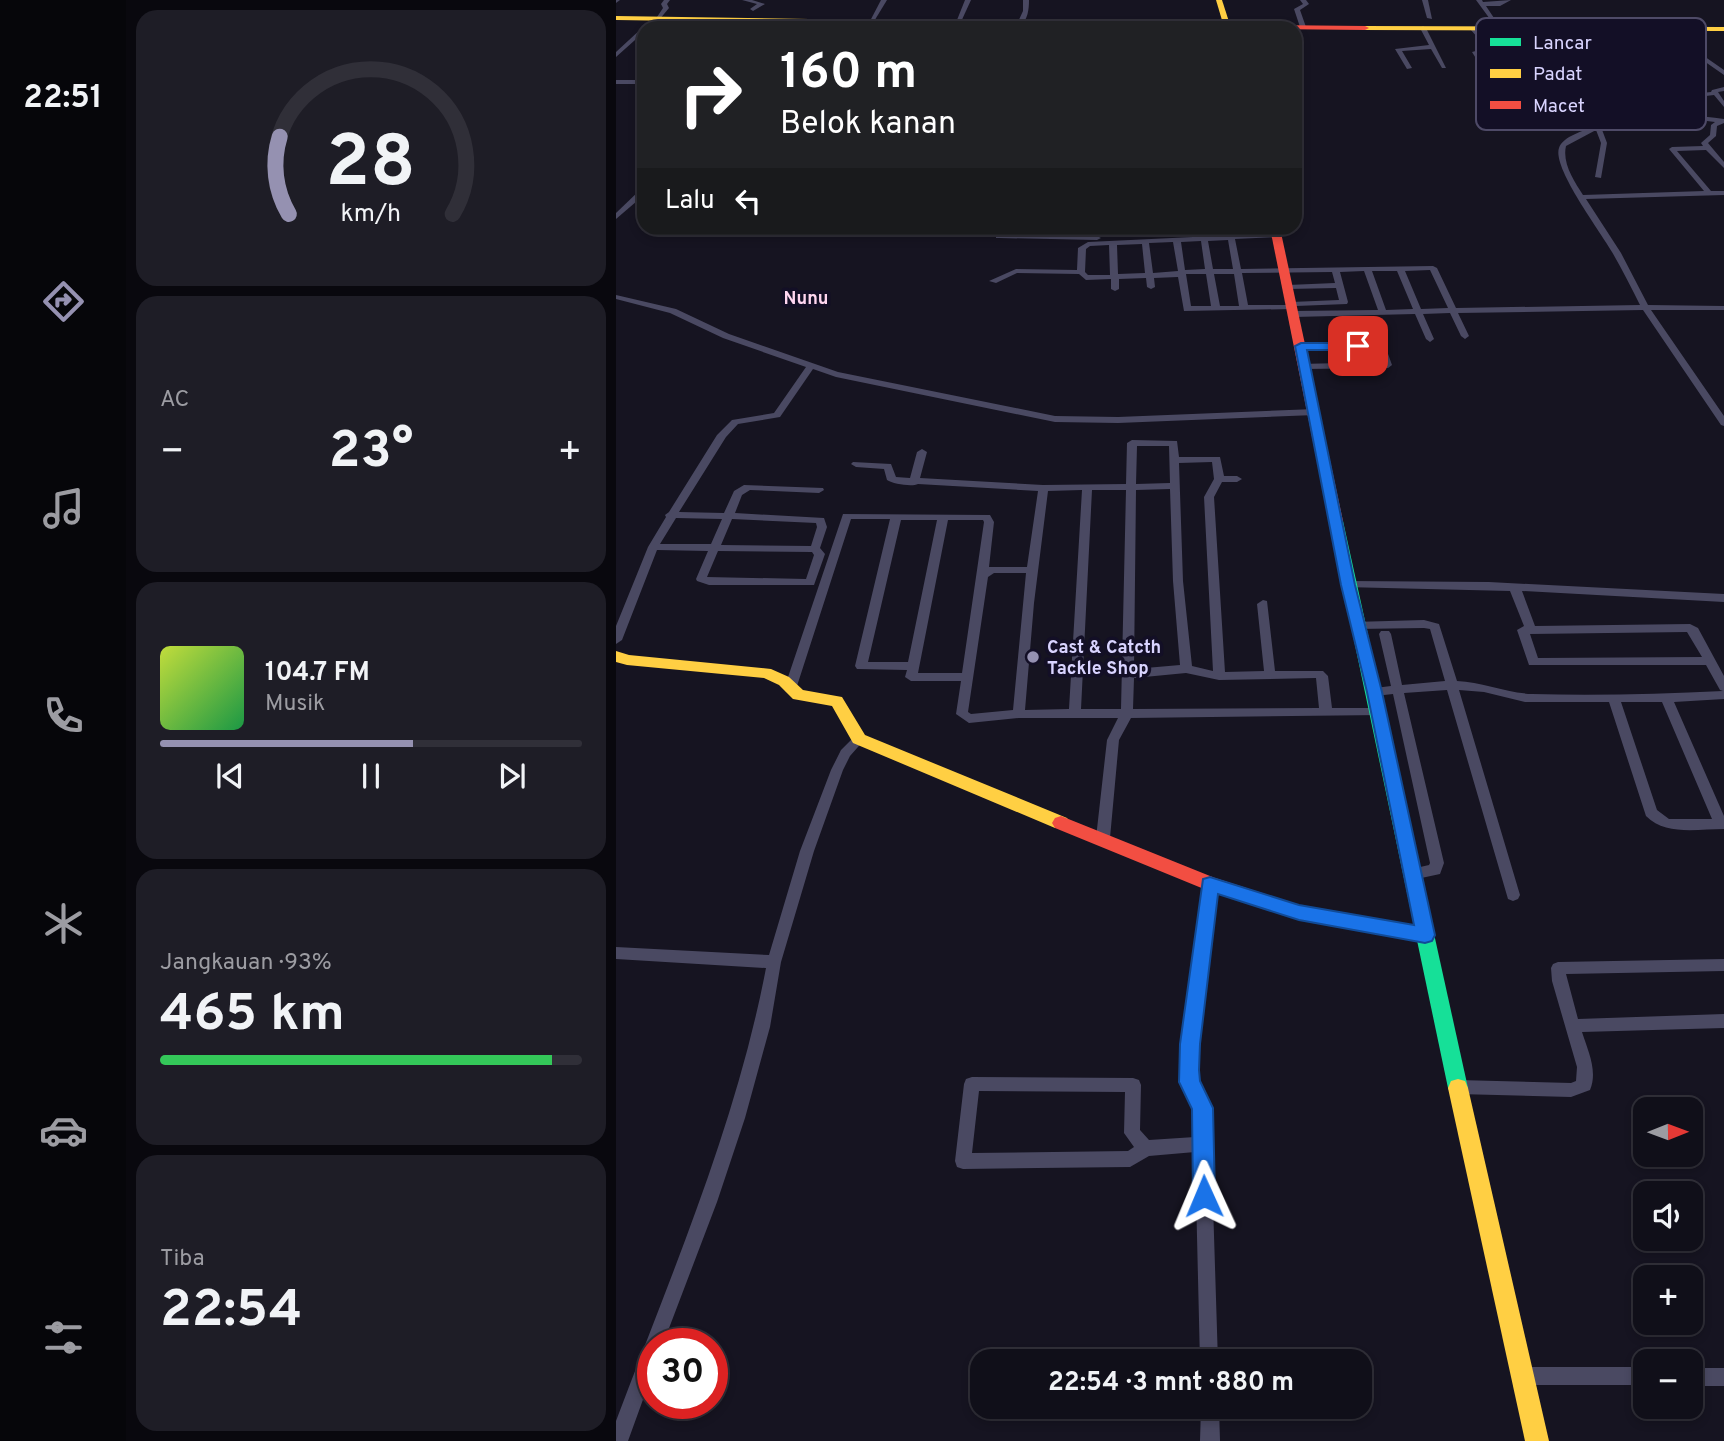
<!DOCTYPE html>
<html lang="id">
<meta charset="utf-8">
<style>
body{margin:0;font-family:Overpass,sans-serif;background:#1e1d26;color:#f1f3f6;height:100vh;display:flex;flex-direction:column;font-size:26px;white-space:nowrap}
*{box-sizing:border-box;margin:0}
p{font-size:23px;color:#9c9ca2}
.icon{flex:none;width:38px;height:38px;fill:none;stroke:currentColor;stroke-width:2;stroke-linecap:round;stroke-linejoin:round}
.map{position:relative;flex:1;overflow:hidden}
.side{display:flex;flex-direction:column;gap:10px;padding:10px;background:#09080e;width:490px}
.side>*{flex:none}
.guide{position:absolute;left:21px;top:21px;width:665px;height:214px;border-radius:21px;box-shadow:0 4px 10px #0003,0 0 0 2px #302f38;background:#202124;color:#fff;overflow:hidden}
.needle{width:46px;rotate:89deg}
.controls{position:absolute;left:1017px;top:1097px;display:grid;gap:14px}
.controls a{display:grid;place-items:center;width:70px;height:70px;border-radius:14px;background:#100f19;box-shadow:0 4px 10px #0003,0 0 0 2px #302f38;font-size:35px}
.speed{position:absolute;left:21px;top:1328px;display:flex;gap:14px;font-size:35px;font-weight:700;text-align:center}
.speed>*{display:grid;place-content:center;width:91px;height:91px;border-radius:50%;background:#100f19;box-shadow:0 4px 10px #0003,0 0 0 2px #302f38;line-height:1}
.speed .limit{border:10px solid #d22;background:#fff;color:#111}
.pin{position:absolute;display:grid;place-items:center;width:60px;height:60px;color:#fff;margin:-30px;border-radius:14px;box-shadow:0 4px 10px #0006}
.me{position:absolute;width:77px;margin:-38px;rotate:359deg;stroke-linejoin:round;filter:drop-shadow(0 0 5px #0008)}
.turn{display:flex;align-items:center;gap:24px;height:147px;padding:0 28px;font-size:32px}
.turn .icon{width:91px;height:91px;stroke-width:2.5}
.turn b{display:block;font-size:49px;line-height:60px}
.then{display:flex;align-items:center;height:66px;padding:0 28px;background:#0003;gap:14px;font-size:26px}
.big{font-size:52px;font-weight:700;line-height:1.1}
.side .card{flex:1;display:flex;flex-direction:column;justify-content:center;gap:10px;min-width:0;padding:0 24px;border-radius:21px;background:#1e1d26}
.side .dial{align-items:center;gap:0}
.dial svg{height:182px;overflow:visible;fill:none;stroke:#302f38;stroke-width:7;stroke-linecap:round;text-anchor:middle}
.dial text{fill:#f1f3f6;stroke:none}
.song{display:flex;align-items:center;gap:21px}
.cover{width:84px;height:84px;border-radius:10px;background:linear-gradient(135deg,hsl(70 70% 55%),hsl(140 70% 35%))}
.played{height:7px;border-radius:4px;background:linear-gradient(90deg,#9591b1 60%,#302f38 60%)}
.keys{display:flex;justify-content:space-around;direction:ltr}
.heat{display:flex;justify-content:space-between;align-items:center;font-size:38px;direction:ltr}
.charge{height:10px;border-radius:5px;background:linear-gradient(90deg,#34c759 93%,#302f38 0)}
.trip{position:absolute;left:354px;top:1349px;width:402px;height:70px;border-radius:21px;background:#100f19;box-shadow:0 4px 10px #0003,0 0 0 2px #302f38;font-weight:700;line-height:70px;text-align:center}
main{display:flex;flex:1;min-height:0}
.menu{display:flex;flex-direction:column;width:126px;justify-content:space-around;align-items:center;background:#06060a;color:#9c9ca2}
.menu .icon{width:49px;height:49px}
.menu .on{color:#9591b1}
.menu b{font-size:32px;color:#f1f3f6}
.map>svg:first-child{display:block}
</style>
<main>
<nav class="menu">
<b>22:51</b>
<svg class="icon on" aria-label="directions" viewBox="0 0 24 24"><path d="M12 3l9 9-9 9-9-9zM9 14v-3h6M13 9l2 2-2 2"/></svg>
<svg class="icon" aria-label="music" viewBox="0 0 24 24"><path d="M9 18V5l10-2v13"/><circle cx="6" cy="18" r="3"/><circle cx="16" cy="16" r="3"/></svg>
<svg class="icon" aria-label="phone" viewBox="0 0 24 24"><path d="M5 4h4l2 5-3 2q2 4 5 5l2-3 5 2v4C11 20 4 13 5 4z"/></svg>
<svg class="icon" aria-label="climate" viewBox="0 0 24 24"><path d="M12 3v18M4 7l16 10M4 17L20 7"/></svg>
<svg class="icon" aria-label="car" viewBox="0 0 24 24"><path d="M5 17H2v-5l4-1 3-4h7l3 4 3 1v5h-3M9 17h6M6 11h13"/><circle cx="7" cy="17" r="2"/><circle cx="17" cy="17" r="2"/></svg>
<svg class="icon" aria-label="filters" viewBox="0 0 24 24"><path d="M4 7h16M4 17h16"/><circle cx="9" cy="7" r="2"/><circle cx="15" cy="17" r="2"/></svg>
</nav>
<section class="side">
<div class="card dial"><svg viewBox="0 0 100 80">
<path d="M14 69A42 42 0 1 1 86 69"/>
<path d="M14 69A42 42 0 0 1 10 35" stroke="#9591b1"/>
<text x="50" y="56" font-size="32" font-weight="700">28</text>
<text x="50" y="72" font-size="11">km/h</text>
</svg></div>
<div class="card"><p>AC</p>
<div class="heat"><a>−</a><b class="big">23°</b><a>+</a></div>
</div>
<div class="card">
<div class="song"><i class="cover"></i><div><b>104.7 FM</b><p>Musik</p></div></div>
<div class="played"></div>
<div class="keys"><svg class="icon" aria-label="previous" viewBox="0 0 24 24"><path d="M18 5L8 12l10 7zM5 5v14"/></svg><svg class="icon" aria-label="pause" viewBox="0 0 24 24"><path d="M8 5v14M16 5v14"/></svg><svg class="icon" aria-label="next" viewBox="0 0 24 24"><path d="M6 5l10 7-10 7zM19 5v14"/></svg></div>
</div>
<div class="card"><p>Jangkauan · 93%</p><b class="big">465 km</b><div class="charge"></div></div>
<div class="card"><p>Tiba</p><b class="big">22:54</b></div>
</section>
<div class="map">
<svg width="1108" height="1441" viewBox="0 0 1108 1441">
<rect width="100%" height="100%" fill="#161421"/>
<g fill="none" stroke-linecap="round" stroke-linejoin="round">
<g fill="#4a4962" fill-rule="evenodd">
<path d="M0,0H4L0,3Z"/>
<path d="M48,0H54L51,4L53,8L43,20H39L47,8L45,4Z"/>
<path d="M126,0H136L149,4L137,11L134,9L141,4Z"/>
<path d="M265,0H271L257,23H253Z"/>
<path d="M349,0H355L344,24L339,25Z"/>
<path d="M407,0H413C413,9 412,20 404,26L401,24L407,11Z"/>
<path d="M684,0H690L693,4L684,10L690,27L687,29L684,27L678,9L687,4Z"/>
<path d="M806,0H812L816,19L811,18Z"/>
<path d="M860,0H866L867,2L895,0L884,6H870L886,30H882Z"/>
<path d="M108,19L113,20L105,28H99Z"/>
<path d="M180,20L185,21L177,28H171Z"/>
<path d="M807,26L810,28L830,68H826L815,49L786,51L796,68L791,69L779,49L813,45L804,28Z"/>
<path d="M857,27L878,49L863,53L875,73L916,76L927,86C951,86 972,96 997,98C1030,101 1063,95 1095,92L1096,90L1108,87V91L1102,92L1108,101V107L1098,95C1053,100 1008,108 963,95L982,120L984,118C1024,109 1067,114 1108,119V123L1101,126L1100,136L1092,143L1108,162V168L1090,150L1061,151L1095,191H1108V195L970,199L1005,253L1032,305L1108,306V310H1035L1108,416V426L1105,425L1027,310L842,313L853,336L849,339L845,336L834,313L807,314L818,339L814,342L810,339L799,314L678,317L674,314L678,311L762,310L748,271L724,272L732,302L731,304L680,306L676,309L568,311L562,277L538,278L539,287L535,289L531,287L530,278L503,279V289L499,291L495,289V279L470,280L463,274L401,273L380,283L373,281L400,269L461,270L462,248L472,242L661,233L665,235L664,237L619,239L625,269L817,266L821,268L840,308L1024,305C1015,287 1006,269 996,252C985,232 936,168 943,148C947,136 968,131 978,126C973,114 961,94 947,91C939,89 931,90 923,89L914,80L871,76L856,52L871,48L854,29ZM1004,118H1067L1099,122L1095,125L1094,135L1085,143L1087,146L1056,147L1053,149L1088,191L967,195C958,181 946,163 950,146L980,130L985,143L979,177L985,178L991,143L985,127L988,121ZM612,240L617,269H597L592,241ZM585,241L589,269L569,270L565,242ZM557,242L562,271L537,273L533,243ZM526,244L529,273L502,274L501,245ZM493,245L494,275H472L469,272L470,249L474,246ZM814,270L832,308L805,309L789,271ZM756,271H781L797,309L770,310ZM716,272L719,283L672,285L668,287L672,289L720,288L723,300L675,302L671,305H632L626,273ZM570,274H590L595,306H575ZM598,274H618L623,306H604Z"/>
<path d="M26,28H30H28V32L0,57V52Z"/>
<path d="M970,28H974L982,42H978Z"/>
<path d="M1051,28H1055L1059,36L1108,70V75L1055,38Z"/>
<rect x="0" y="80" width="28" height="4"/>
<path d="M25,189H28V195L0,219V213Z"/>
<path d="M380,234L481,236L485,238L481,240L383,238H380Z"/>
<path d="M0,295L60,309L113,334L222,372L439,416L502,417L699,409L704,412L699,415L502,423L439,422L220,377L197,369L164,417L122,424L110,437L63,512L108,513L118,491L128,485L207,488L208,490L203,493L134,490L126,495L119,513L208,518L211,527L204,548L209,554L198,585H93L81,581L80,579L92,551L41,550L6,640L0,644V626L32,547L50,517L49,515L53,512L101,435L116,420L158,413L190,367L107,338L54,313L0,299ZM60,518L106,519L95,544H44ZM116,519L200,523L201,527L195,546L105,545ZM102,551L196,552L198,555L190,579L91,577Z"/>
<path d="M685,344H759L771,351L776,365L772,368L687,369L683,366L684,364L767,362L764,354L757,350L682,349V345Z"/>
<path d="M516,440L561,441L563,457H604L608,476H621L626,479L621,482H606L598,497L609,672L648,671L641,604L647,600L651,601L659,671H707L712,676L716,708H762L768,712L766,715L515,718L503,740L494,838L492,842L487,843L482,842L480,838L491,740L502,718H403L353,723L340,714L345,681H295L289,677L291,670L241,669L239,666L274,519H235L180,689L174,693L170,692L168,689L227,514L374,515L378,522L373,567H411L422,491L302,484C296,487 277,484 271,480L268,469L240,467L235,464L237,462L275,464L280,477L294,478L301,452L306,449L311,452L304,478L427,485L510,484L511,443ZM521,446H553L554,483L520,484ZM596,462L598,479L588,497L597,671L576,666L567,581L563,463ZM554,489L557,581L564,665L518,669L520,490ZM466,490L453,709L409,710L418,603L432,491ZM476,490H510L505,709H465ZM285,520H321L292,662H252ZM332,520H367L368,522L346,673H302ZM378,573H410L397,710L355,714L352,712L372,577ZM570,673L603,680L700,678L703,708L517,709L518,678Z"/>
<path d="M732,581L873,582L1108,594V602L906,591L919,626L1074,624L1082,628L1108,676V699L1058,702L1108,816V829C1081,829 1050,836 1030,816L993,702H909L868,692L843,690L904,895L902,899L897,901L892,899L831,690L788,693L828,863L824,874L796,880L791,878L789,874L791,870L813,865L814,863L777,694L759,696L753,692L759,688L775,686L763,634L765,631H773L775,634L786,685L829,681L814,629L808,628L741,629L737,628L735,625L737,622L808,620L823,624L841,681C866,682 890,693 916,694C979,696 1043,694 1107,691L1104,690L1090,665H913L901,630L908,626L894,591L728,587L727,585ZM1071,632L1086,657L922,658L914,634ZM1005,702H1046L1096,819H1053L1041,810Z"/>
<path d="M243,734L249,739L234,756L227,770L198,851L165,962L154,1027L129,1118L101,1202L47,1344H37V1372L12,1441H0V1421C56,1272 120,1125 150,968L0,959V947L153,955L184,851L215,770L225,750L239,736Z"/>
<path d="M594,878L599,880L601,884L582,1044L581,1081L594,1108L602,1362H584L579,1152L533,1156L514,1167L347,1169L341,1167L339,1161L348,1084L350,1079L356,1077L517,1078L523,1080L525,1085L524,1130L533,1140L579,1137L578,1109L565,1082L566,1044L587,884L589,880ZM363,1091L509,1092L508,1133L518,1147L512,1151L356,1153Z"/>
<path d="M1108,959V971L950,974L962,1019L1108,1014V1028L966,1032C972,1051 982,1071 974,1090L955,1097L842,1094L836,1092L834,1087L836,1082L842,1080L955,1083L960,1081L961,1067L936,981L935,968L937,964L942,962Z"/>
<path d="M907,1367H1029V1385H907L900,1383L898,1376L900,1369Z"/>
<rect x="1074" y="1368" width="34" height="18"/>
<path d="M585,1407H603L604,1441H584Z"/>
</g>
<path fill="#16e098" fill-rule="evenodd" d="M720,517L727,521L852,1088L849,1095L842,1097L835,1095L832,1088L713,521Z"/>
<g fill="#ffcf43" fill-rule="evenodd">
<path d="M600,0H606L615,28L608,27Z"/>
<path d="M0,16L383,22L387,24L383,26L0,20Z"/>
<path d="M749,26L1108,27V31L746,30Z"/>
<path d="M0,651L13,655L155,669L173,677L187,690L226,697L249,735L451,818L454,823L451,828H439L237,743L216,706L177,699L163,685L148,678L11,665L0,662Z"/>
<path d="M842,1079L849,1081L852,1088L933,1441H909L832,1088L835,1081Z"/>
</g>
<g fill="#f24e42" fill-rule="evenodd">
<path d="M383,22L749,26L753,28L749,30L380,26Z"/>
<path d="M654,228H664L727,521L720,525L713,521Z"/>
<path d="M445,816L599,878L683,905L809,927L815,930L818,935L815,940L809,943L683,919L588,889L439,828L436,823L439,818Z"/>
</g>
</g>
<path fill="#1a73e8" stroke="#114b97" stroke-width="2" d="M685,343H742L747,346L742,350H691L739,585L766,692L819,935L816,941L809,943L683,920L602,894L584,1044L583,1070L584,1081L597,1108L599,1196L596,1204L588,1207L580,1204L577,1196L576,1109L563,1082L564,1044L587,879L594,877L683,905L798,925L751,692L725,585L679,346Z"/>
<circle fill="#9591b1" stroke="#130f26" stroke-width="2.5" cx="417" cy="657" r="7"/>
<g text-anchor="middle" stroke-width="7" stroke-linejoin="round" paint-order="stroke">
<g font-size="18" font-weight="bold" fill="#ffd6f0" stroke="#130f26">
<text x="190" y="304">Nunu</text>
</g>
<g font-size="18" font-weight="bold" fill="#d9d4ff" stroke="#130f26" text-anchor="start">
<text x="431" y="653">Cast &amp; Catcth<tspan x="431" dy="21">Tackle Shop</tspan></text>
</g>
</g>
<rect x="860" y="18" width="230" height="112" rx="10" fill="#130f26" stroke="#4e4a67" stroke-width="2"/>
<rect x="874" y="38" width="31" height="8" fill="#16e098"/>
<rect x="874" y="69" width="31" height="9" fill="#ffcf43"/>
<rect x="874" y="101" width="31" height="8" fill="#f24e42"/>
<g font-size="19" fill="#d9d4ff">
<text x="917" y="49">Lancar</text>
<text x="917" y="80">Padat</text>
<text x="917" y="112">Macet</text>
</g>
</svg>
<div class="controls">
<a><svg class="needle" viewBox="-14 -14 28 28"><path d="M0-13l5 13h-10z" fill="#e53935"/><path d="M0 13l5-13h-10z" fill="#9c9ca2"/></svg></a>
<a><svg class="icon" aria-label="sound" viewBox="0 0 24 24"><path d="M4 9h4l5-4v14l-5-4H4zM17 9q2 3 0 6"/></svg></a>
<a>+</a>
<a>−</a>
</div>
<div class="speed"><div class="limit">30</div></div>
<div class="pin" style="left:742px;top:346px;background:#d93025"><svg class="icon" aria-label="arrive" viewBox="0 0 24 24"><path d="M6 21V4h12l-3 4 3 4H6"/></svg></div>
<svg class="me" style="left:588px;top:1196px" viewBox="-20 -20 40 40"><path d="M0-17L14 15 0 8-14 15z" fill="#1a73e8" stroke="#fff" stroke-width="4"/></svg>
<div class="trip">22:54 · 3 mnt · 880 m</div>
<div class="guide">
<div class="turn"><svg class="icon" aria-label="right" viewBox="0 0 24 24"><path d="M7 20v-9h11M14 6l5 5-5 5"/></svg><div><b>160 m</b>Belok kanan</div></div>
<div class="then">Lalu<svg class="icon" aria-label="left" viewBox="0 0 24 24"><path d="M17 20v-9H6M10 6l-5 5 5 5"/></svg></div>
</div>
</div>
</main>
